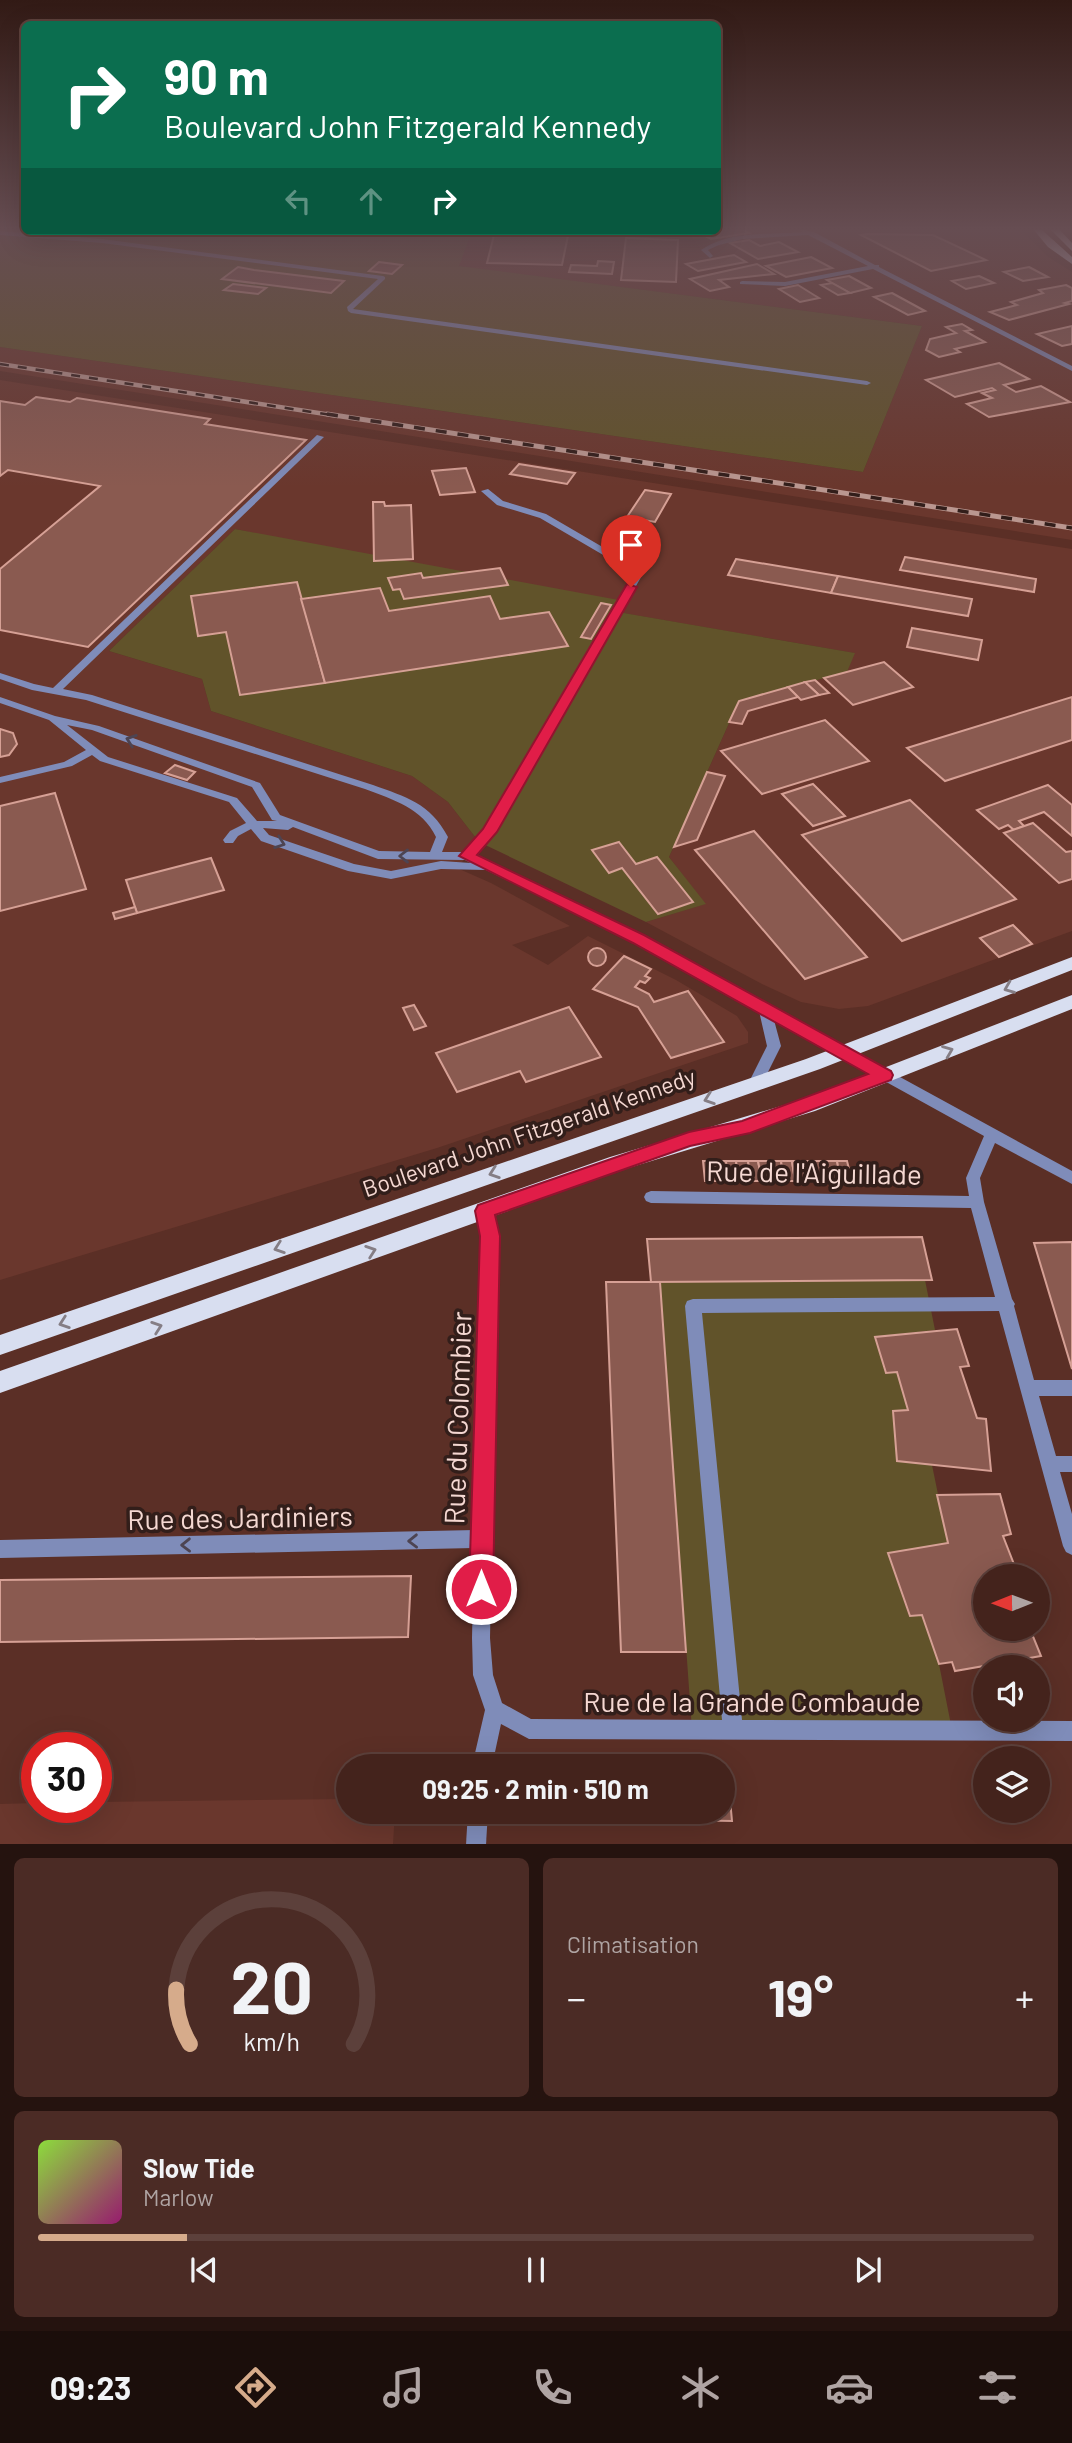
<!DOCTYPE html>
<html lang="fr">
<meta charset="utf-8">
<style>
body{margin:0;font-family:Barlow,sans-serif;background:#4b2b25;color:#f1f3f6;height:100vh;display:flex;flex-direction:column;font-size:26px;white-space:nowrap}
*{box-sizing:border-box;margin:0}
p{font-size:23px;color:#afa4a3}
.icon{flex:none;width:38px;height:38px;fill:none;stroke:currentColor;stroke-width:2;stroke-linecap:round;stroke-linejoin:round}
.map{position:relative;height:1844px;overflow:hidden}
.details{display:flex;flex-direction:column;gap:14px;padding:14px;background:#25130f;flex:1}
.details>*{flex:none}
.top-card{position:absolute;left:21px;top:21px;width:700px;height:214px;border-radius:10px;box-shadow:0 7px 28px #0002,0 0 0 2px #5c403b;background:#0b6e4f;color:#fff;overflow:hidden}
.needle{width:46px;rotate:269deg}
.tools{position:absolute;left:973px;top:1564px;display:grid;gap:14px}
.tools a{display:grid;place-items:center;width:77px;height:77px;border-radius:50%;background:#44231c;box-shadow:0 7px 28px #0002,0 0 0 2px #5c403b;font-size:35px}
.speed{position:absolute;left:21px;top:1732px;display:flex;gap:14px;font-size:35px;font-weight:700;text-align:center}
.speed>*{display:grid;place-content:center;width:91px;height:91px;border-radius:50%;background:#44231c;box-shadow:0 7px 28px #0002,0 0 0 2px #5c403b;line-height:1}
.speed .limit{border:10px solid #d22;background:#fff;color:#111}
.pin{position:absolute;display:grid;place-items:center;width:60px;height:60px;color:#fff;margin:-72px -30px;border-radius:50% 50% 50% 0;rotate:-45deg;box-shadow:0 0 7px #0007}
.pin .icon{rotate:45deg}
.me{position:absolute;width:77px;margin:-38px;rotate:0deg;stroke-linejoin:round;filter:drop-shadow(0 0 5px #0008)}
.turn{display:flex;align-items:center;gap:24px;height:147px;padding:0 28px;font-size:32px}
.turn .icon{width:91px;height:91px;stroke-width:2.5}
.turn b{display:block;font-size:49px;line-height:60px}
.lanes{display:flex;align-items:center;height:66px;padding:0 28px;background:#0003;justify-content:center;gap:35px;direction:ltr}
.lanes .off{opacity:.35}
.big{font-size:52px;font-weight:700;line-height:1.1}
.details .card{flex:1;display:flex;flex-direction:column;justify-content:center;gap:10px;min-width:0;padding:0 24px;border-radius:10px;background:#4b2b25}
.details .dial{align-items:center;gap:0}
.dial svg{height:182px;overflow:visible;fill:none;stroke:#5c403b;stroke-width:7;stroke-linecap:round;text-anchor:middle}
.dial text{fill:#f1f3f6;stroke:none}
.song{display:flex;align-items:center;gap:21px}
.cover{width:84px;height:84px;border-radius:10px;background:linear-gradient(135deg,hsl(90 70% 55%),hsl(320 70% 35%))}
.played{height:7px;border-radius:4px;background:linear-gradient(90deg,#d6ab8b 15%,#5c403b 15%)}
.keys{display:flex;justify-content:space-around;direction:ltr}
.heat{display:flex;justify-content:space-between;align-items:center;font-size:38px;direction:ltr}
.details .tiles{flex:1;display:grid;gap:14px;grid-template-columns:1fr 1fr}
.card:last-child{grid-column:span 2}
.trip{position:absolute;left:336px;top:1754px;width:399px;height:70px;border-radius:35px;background:#44231c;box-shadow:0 7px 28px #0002,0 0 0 2px #5c403b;font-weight:700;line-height:70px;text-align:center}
.menu{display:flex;height:112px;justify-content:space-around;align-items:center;background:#1b0e0b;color:#afa4a3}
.menu .icon{width:49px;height:49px}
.menu .active{color:#d6ab8b}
.menu b{font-size:32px;color:#f1f3f6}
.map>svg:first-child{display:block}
</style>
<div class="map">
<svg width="1072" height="1845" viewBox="0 0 1072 1845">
<rect width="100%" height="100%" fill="#5b2f26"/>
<g fill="#6a372d">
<path d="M718,229H1020L1047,256L1072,272V540L0,371V347L863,472L922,326L458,266L472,231Z"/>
<path d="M0,380L1072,549V931L868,1006L839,1009L801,1002L762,984L646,922L705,904L669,857L739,701L847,672L854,653L617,612L235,529L109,651L202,679L211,711L412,776L448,802L479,842L457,868L491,883L570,926L512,945L548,965L588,936L676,980L737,1016L748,1032V1043L437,1148L0,1280Z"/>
<path d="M348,1799V1811H395L393,1844H0V1804L37,1803V1808H96V1802Z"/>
</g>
<g fill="#61532a">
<path d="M0,229L472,231L459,266L922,326L863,472L0,347Z"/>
<path d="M235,529L624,601L618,612L855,653L847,672L739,701L669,857L706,904L646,922L479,842L448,802L412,776L211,711L202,679L109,651Z"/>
<path d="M925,1280L935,1330L875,1337L886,1373L897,1372L908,1410L893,1411L897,1461L932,1465L948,1543L888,1554L909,1616L922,1615L939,1664L952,1730H692L660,1282Z"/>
</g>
<g fill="#8a5a50" stroke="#d6a095" stroke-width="2">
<path d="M718,229H742L749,233L711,239L699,233Z"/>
<path d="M495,231H569L562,265L487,263Z"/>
<path d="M868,234L933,235L986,260L931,271L861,235Z"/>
<path d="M626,238L678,240L676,282L621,280Z"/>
<path d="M749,240L760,246L779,242L798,252L758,259L730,243Z"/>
<path d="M734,255L746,262L698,271L686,264Z"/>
<path d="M811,257L832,268L786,277L766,266Z"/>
<path d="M598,261L614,262L612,274L569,272L571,265L597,266Z"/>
<path d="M379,262L402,265L392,274L369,271Z"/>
<path d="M757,264L774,274L719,280L729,287L710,291L690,279Z"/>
<path d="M238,267L254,270L344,281L331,293L222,279Z"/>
<path d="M1029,267L1048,277L1023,281L1004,272Z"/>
<path d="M849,276L871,288L850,293L827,280Z"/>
<path d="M979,276L994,283L966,289L952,281Z"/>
<path d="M832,283L850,293L838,295L821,285Z"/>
<path d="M233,284L266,288L258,294L224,290Z"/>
<path d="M798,285L814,295L819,298L800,302L779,289Z"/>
<path d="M1066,285L1072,288V301L1065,303L1069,304L1009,320L990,312L1017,305L1011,302L1043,293L1039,290Z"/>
<path d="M892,293L925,311L908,315L874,297Z"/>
<path d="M962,324L972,330L965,331L985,342L955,349L960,352L939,357L926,350L930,339L956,333L946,327Z"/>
<path d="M1072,326V344L1062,346L1037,334Z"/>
<path d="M999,363L1029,379L1004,385L1016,392L1041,386L1070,402L989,417L967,404L992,398L982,393L995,390L992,388L955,397L926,380Z"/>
<path d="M36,397L70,402L77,398L210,419L205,424L306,440L88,647L0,630V569L100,486L8,470L0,476V401L25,405Z"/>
<path d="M519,464L575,473L567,484L510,474Z"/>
<path d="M466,468L475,492L440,495L432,471Z"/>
<path d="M645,490L671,494L655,522L627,517Z"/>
<path d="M373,502H384L385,506L411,505L413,559L374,561Z"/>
<path d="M905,557L1036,579L1034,592L900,570Z"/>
<path d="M736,559L838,576L831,593L728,575Z"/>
<path d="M500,568L508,585L404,599L400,589L393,590L388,578L421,573L423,578Z"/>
<path d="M838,576L972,599L968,616L831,593Z"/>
<path d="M297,582L325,683L240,695L226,632L198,636L191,596Z"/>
<path d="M380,588L389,611L490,596L500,619L549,612L568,646L325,683L301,599Z"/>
<path d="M601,603L611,605L591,639L581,637Z"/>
<path d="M912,628L982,640L978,660L907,647Z"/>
<path d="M884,662L913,687L853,705L824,678Z"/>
<path d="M815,680L829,693L819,695L805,682Z"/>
<path d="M805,682L819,695L801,700L788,687Z"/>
<path d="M788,687L798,697L748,711L742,724L729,722L739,701Z"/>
<path d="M1072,697V740L945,781L907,748Z"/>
<path d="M825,720L869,761L762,794L721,751Z"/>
<path d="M0,729L13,733L17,744L9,755L0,757Z"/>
<path d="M175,765L195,772L187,780L165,773Z"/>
<path d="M707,772L725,776L697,840L674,847Z"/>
<path d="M813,784L845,816L813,826L782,794Z"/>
<path d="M1048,785L1072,805V836L1044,812L1019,821L1024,826L1014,830L1008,825L999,829L977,810Z"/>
<path d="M55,793L86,889L0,911V806Z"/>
<path d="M910,800L1016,899L902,941L802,835Z"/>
<path d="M1033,823L1066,852L1072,851V879L1059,883L1004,833Z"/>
<path d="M754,831L867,957L805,979L695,850Z"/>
<path d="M619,842L636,864L657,857L693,902L658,914L622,868L609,873L592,850Z"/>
<path d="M211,858L224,890L137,913L126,880Z"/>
<path d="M135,907L137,913L115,919L113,913Z"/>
<path d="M1013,925L1032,944L999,957L980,938Z"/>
<circle cx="597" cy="957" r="9"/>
<path d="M624,956L651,969L645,976L650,978L645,983L640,981L635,987L649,994L654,1002L688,991L724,1042L671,1058L638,1007L593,989Z"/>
<path d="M414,1005L426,1026L414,1030L403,1008Z"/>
<path d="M569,1007L601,1057L526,1082L520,1071L457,1092L436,1053Z"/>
<path d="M703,1161H714L717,1181H705Z"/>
<path d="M714,1161H726L728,1181H717Z"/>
<path d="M726,1161H736L739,1181H728Z"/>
<path d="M736,1161H748L751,1181H739Z"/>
<path d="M748,1161H758L762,1181H751Z"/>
<path d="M758,1161H770L773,1181H762Z"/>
<path d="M770,1161H781L784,1181H773Z"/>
<path d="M781,1161H792L795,1181H784Z"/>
<path d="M792,1161H802L806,1181H795Z"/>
<path d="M802,1161H813L817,1181H806Z"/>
<path d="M813,1161H826L829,1181H817Z"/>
<path d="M826,1161H837L841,1181H829Z"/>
<path d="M837,1161H847L852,1181H841Z"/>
<path d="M922,1237L932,1280L651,1282L647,1239Z"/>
<path d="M1072,1242V1369L1034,1243Z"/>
<path d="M606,1282H660L686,1652H621Z"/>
<path d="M957,1329L969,1366L960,1367L977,1418L986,1419L991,1471L897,1461L893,1411L908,1410L897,1372L886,1373L875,1337Z"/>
<path d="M1000,1494L1011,1534L1003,1536L1019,1577H985V1629H1030L1041,1656L955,1671L952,1662L939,1664L922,1615L910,1616L888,1553L948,1543L937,1495Z"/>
<path d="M411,1576L408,1637L0,1642V1580Z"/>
<path d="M723,1799H730L732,1821L678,1820V1811H723Z"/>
</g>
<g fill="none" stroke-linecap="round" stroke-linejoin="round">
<g fill="#7f8cb9" fill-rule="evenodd">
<path d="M798,229L814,232L875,265H879V267L1072,366V371L873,269L785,286L740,284V282L742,281L785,282L868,266L808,235L743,239L719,245L708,250L713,256L710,258L701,250C730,230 769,235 802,232Z"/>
<path d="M0,231L102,239L383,276L385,277V279L353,309L867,381L871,383L867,385L351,313L348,311L347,307L378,279L102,243L0,235Z"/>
<path d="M317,435L324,437L63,689L92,695L373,785C406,797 430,803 448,837L442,852H464L484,830L634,573L540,518L497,505L481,491L488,489L503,501L546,514L642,570L644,572L495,832L475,855L642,936L1072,1171V1184L995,1143L980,1178L984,1202L1012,1299L1015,1304L1014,1306L1034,1380H1072V1396H1039L1056,1456H1072V1472H1060L1072,1514V1555L1066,1552L1063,1546L999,1311L702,1313L742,1720L1072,1721V1741L529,1739L501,1724L492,1766H472L485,1710L473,1675L472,1638L474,1548L0,1558V1540L475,1530L482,1236L478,1211L480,1207L485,1205L490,1207L498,1236L490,1638L493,1675L502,1703L531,1719L722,1720L685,1306L687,1301L693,1299L995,1297L971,1208L651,1203L646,1201L644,1197L646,1193L651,1191L969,1196L966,1178L984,1136L774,1020L781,1046L761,1086H751L749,1082L767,1046L759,1011L634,942L486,870L441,869L391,879L348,871L261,841L251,829L238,836L233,843H225L223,840L230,831L246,823L229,802L100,761L92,755L72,766L0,783V777L64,762L86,750L49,720L0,703V697L55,716L99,726L260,783L280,815L379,851L430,852L436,837C422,808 394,800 365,789L86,700L32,690L0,679V673L34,684L53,688ZM67,725L92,730L252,787L272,820L277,821H257L237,798L108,757ZM293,827L378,859L465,860L471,863L441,861L391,871L354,864L269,835L263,828L288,830Z"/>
<path d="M468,1811H488L486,1845H466Z"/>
</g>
<g fill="#d8def0" fill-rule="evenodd">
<path d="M1033,229H1041L1072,257V264L1048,247Z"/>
<path d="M1050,229H1059L1072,243V251Z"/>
<path d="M1072,957V970L820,1069L0,1355V1335L806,1059Z"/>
<path d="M1072,995V1009L815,1111L622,1170L0,1393V1371L610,1157L801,1100Z"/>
</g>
<g stroke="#ba9790" stroke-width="4.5">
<path id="rail-far1" d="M0,364L338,416"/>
</g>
<g stroke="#ba9790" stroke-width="5">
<path id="rail" d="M327,414L1072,528"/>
</g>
<use href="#rail-far1" stroke="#321e1a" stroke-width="2.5" stroke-dasharray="9" stroke-linecap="butt"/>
<use href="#rail" stroke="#321e1a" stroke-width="3.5" stroke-dasharray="11" stroke-linecap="butt"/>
</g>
<defs><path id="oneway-chevron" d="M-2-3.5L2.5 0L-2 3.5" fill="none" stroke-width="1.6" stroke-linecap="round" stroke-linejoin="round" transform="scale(1.75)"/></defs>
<g stroke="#4d4452">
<use href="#oneway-chevron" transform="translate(131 740) rotate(-161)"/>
<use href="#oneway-chevron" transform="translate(280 843) rotate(20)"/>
<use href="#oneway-chevron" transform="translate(404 856) rotate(180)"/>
<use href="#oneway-chevron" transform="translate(413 1541) rotate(179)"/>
<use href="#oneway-chevron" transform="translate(186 1545) rotate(179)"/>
</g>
<g stroke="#857e85">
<use href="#oneway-chevron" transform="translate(1009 988) rotate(158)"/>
<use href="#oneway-chevron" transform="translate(948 1051) rotate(-22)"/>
<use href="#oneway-chevron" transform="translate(709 1099) rotate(161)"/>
<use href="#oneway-chevron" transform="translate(494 1173) rotate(161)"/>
<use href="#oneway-chevron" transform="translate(279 1248) rotate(161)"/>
<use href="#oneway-chevron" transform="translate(371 1251) rotate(-19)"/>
<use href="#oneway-chevron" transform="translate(64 1323) rotate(161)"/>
<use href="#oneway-chevron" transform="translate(157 1327) rotate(-19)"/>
</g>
<linearGradient id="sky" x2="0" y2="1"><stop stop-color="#321a15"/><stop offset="0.47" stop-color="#664d52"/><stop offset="1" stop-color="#664d52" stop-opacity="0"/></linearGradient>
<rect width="1072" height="487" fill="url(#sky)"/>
<path fill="#e11d48" stroke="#92132f" stroke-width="2" d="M627,584L637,587L497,832L477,855L644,935L891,1071L893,1075L891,1080L750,1133L690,1146L495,1215L500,1236L493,1589L490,1597L481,1601L473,1597L469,1589L480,1236L475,1211L478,1205L689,1132L742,1121L868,1074L633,943L459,856L483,829Z"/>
<g text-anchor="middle" stroke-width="7" stroke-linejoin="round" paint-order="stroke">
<g font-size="23" fill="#f5d8d2" stroke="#321e1a">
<text transform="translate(529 1133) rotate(-19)" y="8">Boulevard John Fitzgerald Kennedy</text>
</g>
<g font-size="28" fill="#f5d8d2" stroke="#321e1a">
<text transform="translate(814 1173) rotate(1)" y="10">Rue de l'Aiguillade</text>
<text transform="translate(458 1418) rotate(-88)" y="10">Rue du Colombier</text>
<text transform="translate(240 1518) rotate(-1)" y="10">Rue des Jardiniers</text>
<text x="752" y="1712">Rue de la Grande Combaude</text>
</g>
</g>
</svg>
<div class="tools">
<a><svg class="needle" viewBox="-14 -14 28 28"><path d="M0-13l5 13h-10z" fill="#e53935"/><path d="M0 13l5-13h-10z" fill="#afa4a3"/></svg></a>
<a><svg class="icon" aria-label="sound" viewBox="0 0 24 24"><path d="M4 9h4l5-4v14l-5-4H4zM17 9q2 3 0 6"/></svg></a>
<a><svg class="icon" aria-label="layers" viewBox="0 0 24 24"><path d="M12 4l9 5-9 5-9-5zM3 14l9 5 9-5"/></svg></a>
</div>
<div class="speed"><div class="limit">30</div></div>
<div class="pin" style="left:631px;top:587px;background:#d93025"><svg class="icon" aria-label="arrive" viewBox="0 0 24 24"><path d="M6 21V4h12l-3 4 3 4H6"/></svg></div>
<svg class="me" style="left:481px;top:1589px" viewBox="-20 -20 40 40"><circle r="17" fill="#e11d48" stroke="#fff" stroke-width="3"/><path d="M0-11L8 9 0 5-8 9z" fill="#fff"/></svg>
<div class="trip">09:25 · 2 min · 510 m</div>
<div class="top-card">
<div class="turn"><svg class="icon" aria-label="right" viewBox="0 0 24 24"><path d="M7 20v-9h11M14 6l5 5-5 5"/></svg><div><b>90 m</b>Boulevard John Fitzgerald Kennedy</div></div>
<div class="lanes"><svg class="icon off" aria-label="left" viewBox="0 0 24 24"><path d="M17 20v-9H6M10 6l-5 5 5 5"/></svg><svg class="icon off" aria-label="ahead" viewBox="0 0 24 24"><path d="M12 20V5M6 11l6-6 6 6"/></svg><svg class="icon" aria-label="right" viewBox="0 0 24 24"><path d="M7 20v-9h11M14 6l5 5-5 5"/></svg></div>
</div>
</div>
<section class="details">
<div class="tiles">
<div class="card dial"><svg viewBox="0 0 100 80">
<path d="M14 69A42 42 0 1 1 86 69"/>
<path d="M14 69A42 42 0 0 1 8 45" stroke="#d6ab8b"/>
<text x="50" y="56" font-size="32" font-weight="700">20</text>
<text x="50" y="72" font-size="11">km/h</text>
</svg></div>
<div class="card"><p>Climatisation</p>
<div class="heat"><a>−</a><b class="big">19°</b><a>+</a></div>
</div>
<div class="card">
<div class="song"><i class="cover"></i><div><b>Slow Tide</b><p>Marlow</p></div></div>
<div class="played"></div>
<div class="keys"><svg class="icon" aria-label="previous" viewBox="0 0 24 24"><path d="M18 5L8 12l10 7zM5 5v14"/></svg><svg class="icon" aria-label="pause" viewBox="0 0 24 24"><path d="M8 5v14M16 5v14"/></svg><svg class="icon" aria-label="next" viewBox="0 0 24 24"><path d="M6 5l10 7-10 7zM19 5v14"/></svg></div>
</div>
</div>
</section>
<nav class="menu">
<b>09:23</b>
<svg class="icon active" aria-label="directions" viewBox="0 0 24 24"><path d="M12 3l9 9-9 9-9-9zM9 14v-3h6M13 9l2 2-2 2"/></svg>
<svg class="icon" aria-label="music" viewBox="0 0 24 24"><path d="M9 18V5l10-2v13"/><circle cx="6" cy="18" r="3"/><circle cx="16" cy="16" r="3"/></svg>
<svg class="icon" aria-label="phone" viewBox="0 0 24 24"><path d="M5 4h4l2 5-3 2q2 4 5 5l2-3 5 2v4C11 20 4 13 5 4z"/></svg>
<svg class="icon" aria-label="climate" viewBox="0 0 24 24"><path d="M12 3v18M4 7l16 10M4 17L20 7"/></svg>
<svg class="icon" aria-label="car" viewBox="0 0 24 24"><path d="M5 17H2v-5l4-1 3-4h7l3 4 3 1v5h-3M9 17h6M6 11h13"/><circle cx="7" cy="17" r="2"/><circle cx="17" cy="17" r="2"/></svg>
<svg class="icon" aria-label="filters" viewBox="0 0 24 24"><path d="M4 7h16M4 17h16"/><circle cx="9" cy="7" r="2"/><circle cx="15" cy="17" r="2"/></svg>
</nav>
